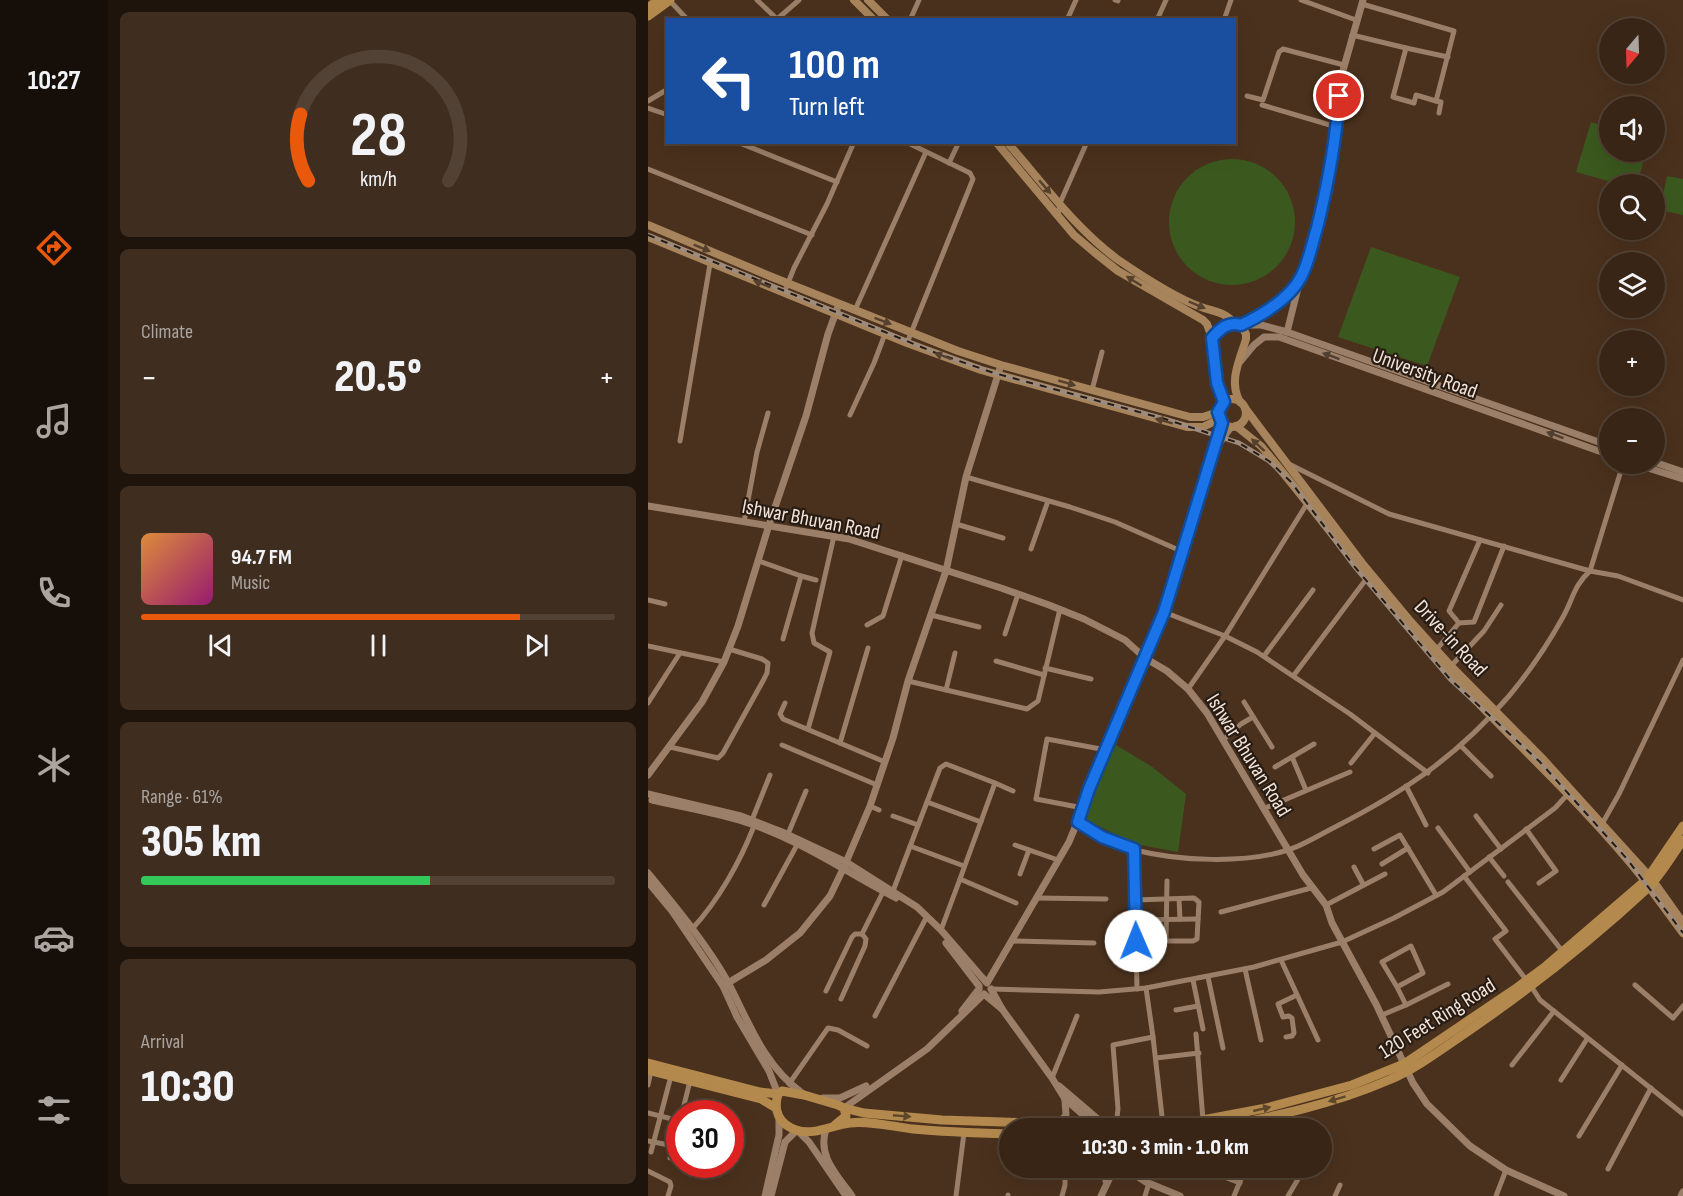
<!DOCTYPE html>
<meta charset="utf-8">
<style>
body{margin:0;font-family:"Sofia Sans Condensed",sans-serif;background:#3f2d1f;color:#f1f3f6;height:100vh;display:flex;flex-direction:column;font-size:22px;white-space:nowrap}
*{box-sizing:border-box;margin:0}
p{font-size:20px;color:#aba5a1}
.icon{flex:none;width:33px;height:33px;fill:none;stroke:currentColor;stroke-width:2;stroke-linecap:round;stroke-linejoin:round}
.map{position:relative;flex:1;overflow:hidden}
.drawer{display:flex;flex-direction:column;gap:12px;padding:12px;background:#1f140c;width:540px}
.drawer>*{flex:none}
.top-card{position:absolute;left:18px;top:18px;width:570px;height:126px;border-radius:0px;box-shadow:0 6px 24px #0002,0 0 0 2px #524235;background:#1a4fa0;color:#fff;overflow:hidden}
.needle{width:39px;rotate:199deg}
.tools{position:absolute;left:951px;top:18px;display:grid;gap:12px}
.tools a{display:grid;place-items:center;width:66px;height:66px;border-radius:50%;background:#382516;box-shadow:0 6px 24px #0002,0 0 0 2px #524235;font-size:30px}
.speed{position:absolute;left:18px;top:1100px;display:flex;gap:12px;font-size:30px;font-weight:700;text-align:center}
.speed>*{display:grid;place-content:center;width:78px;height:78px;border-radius:50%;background:#382516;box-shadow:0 6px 24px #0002,0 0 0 2px #524235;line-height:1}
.speed .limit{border:9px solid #d22;background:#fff;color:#111}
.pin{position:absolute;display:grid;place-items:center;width:51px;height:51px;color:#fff;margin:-26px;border:3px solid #fff;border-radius:50%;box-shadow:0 2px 6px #0007}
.me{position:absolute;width:66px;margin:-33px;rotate:359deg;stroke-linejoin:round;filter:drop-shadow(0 0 4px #0008)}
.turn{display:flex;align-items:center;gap:21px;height:126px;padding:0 24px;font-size:27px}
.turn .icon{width:78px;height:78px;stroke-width:2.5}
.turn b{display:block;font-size:42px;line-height:51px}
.big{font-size:45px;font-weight:800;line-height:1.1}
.drawer .card{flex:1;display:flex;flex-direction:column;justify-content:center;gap:9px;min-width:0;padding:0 21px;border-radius:9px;background:#3f2d1f}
.drawer .dial{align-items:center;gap:0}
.dial svg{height:156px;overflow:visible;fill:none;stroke:#524235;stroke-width:7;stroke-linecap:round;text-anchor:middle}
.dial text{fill:#f1f3f6;stroke:none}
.song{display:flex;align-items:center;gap:18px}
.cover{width:72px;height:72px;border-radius:9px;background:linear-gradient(135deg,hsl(30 70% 55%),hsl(320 70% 35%))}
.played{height:6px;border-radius:3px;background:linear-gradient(90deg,#ea580c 80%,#524235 80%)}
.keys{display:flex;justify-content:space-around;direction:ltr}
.heat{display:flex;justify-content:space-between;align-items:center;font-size:33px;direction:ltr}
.charge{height:9px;border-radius:4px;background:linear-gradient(90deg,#34c759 61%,#524235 0)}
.trip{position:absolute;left:351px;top:1118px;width:333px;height:60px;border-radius:30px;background:#382516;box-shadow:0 6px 24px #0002,0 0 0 2px #524235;font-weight:800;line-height:60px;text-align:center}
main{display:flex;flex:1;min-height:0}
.dock{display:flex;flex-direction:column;width:108px;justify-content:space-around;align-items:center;background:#160f09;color:#aba5a1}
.dock .icon{width:42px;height:42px}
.dock .active{color:#ea580c}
.dock b{font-size:27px;color:#f1f3f6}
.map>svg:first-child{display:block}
</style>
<main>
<nav class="dock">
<b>10:27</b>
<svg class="icon active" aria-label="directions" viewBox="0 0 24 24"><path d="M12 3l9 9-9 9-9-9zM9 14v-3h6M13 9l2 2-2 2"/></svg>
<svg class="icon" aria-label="music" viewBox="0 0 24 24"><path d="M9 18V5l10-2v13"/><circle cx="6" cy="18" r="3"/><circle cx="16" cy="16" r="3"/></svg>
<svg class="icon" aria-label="phone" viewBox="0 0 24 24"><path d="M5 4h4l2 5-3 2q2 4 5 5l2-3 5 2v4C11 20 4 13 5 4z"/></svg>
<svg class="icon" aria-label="climate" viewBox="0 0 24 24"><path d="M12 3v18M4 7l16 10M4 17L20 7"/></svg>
<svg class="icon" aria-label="car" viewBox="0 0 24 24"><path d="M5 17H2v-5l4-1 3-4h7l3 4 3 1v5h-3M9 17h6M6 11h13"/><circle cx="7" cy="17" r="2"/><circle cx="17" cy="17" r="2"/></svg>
<svg class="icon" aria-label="filters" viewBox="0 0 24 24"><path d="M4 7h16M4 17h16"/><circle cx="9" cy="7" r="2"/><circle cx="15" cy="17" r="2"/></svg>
</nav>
<section class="drawer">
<div class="card dial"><svg viewBox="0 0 100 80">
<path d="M14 69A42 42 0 1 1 86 69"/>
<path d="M14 69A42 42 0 0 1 10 35" stroke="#ea580c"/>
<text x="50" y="56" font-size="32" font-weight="700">28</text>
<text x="50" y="72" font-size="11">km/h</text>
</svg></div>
<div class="card"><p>Climate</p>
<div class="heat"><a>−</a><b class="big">20.5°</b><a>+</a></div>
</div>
<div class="card">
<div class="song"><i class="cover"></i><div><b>94.7 FM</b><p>Music</p></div></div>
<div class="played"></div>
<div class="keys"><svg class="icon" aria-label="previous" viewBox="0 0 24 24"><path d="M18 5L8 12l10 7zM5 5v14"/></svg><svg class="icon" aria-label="pause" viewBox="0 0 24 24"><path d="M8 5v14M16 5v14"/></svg><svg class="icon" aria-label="next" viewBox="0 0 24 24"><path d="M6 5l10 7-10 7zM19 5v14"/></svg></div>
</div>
<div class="card"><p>Range · 61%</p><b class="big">305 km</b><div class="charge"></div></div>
<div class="card"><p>Arrival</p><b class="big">10:30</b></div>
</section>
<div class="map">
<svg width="1035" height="1196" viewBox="0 0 1035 1196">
<rect width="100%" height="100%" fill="#4a311d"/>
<g fill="#3b591f">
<path d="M943,122L961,128L962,152H998L989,184H971L928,172Z"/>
<circle cx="584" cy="222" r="63"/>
<path d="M1019,176L1035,179V215L1012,210Z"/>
<path d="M723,247L812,277L779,366L690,337Z"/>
<path d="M468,745L503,766L538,794L530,852L487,844L435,818L449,781Z"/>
</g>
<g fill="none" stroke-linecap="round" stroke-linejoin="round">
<g stroke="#9b7f69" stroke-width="5">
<path d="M21,0L40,20"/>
<path d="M109,0L129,19"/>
<path d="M467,0L470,1"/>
<path d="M653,0L708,20"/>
<path d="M128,20L151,0"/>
<path d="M262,20L271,0"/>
<path d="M419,20L428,0"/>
<path d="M509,20L518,0"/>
<path d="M576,20L583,0"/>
<path d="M704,35L758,48L745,97L766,103L768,95L788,101L806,31L714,4"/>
<path d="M758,48L800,57"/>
<path d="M599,96L615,100L631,52L635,49L696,65"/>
<path d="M0,101L20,89"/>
<path d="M788,101L793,102L791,113"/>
<path d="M614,105L689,127"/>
<path d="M0,108L20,115"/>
<path d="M89,142L189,182"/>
<path d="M258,142L322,173L325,179L259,343"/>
<path d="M301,163L311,142"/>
<path d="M0,169L164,235"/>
<path d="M410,216L412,203L439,142"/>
<path d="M136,293L146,268L179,204L206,142"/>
<path d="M207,310L278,152"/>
<path d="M444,390L454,352"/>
<path d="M202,415L226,363L237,334"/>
<path d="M32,441L62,264"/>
<path d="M641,464L741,514L942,571L970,576L1035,600"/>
<path d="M318,477L422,507L467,522L533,551"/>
<path d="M96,522L109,452L120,413"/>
<path d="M308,524L355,538"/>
<path d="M383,549L400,501"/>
<path d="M111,561L153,576L135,639"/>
<path d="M153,576L168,580"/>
<path d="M0,600L17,604"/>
<path d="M516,612L577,636L609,652L702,714L780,773"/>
<path d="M283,615L331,627"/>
<path d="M811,623L826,622L856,546"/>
<path d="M219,625L235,616L254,555"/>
<path d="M357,634L370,594"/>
<path d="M0,646L76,662"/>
<path d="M788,650L811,623L801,611L832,540"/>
<path d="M616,656L665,590"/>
<path d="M348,661L396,675"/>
<path d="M803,666L836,631L853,605"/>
<path d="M397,668L443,679"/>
<path d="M646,675L719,578"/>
<path d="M260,681L379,709L390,701L412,609"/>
<path d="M540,689L577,636L660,502"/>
<path d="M298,690L307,653"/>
<path d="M596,702L624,747"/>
<path d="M0,703L32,653"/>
<path d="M137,703L132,714L135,719L237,762"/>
<path d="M160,729L182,652L166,643L164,633L186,536"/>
<path d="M575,740L593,724L605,717"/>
<path d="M192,743L220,648"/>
<path d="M134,745L229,785"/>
<path d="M813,746L843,776"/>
<path d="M22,747L70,758L75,753L116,679L119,673L120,663L114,659L81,649"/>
<path d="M644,757L658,790"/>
<path d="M703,763L727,733"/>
<path d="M627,767L666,744"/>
<path d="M347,783L365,791"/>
<path d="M758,786L778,825"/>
<path d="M279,802L333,822"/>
<path d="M222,806L231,810"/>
<path d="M435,808L388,799L399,739L458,750"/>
<path d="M615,809L702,772"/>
<path d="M245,816L270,825"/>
<path d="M828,816L853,849"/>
<path d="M104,820L122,775"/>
<path d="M430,822C448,833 466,844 487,850C530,861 597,864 640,850C656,845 673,834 689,826C759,790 809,756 861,696C881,672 900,644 915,617C925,599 926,585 942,571L975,464"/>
<path d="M954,824L971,794L1035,660"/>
<path d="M790,828L822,872"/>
<path d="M878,829L908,871L891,883"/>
<path d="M140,834L158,791"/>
<path d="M367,845L410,860"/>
<path d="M262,846L316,866"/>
<path d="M486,849L489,989"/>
<path d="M726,849L752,835L788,895"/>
<path d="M841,857L856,876"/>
<path d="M734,864L760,848"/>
<path d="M706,867L715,884"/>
<path d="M372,874L381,850"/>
<path d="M816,876L858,931L847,939L879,981"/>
<path d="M860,882L915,952"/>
<path d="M245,891L292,768L298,764L347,783L312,879"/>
<path d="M388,898L458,899"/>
<path d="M531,899L532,919"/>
<path d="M487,900L546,898L551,902L549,939L545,941H488"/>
<path d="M116,905L149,845"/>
<path d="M678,905L737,874"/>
<path d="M573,912L663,888"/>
<path d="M487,920L550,919"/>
<path d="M44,929C70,901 92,862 106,826"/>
<path d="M293,930L312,879L368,903"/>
<path d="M214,934L235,892"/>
<path d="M364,941L446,943"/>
<path d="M518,941L519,881"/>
<path d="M633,960L670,1040"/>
<path d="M597,969L613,1040"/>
<path d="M560,977L575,1048"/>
<path d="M545,980L555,1029"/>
<path d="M987,985L1025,1018L1035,1006"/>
<path d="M883,986L892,1000L1035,1114"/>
<path d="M498,988L505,1037"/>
<path d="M343,989L451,992L498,988L606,967L694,942L746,918L795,892L907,808L920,794"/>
<path d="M178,991L204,937L207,934H214"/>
<path d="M193,999L217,946L218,939L214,934"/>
<path d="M758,1005L800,984"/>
<path d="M528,1010L550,1006"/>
<path d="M734,1015L758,1005L749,987L775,973L763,946L734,962L749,987"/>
<path d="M227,1016L277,920"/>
<path d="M548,1034L555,1120"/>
<path d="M638,1037L644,1036L646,1033L644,1018L641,1016L635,1017L630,1004L649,995"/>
<path d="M508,1058L551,1053"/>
<path d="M864,1065L906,1011"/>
<path d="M404,1078L429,1016"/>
<path d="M913,1080L939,1039"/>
<path d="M141,1084L180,1028L190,1030L219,1046"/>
<path d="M0,1085L3,1071"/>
<path d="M0,1113L32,1121"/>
<path d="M34,1113L42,1081"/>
<path d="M468,1126L470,1109L465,1045L505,1037L515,1125"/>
<path d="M613,1128L616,1118"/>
<path d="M931,1136L974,1065"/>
<path d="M0,1141L26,1146L32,1124"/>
<path d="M3,1152L23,1076"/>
<path d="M22,1158L26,1146"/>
<path d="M586,1167L597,1171"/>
<path d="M960,1169L1003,1088"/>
<path d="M0,1171L22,1182L23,1186L20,1196"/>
<path d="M571,1175L592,1183"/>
<path d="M308,1196L316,1133"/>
<path d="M360,1196V1195"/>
<path d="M414,1196L417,1185V1167"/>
<path d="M497,1196L501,1183"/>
<path d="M586,1196L598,1167"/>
<path d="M640,1196L656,1169"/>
<path d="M687,1196L692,1185"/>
<path d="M848,1196L858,1170"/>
</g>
<g stroke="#9b7f69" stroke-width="7">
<path d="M598,322L616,313L635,298L653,278L662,255L683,167L694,74L715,0"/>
<path d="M593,325H613L639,332L962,446"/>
<path d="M639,332L652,280"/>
<path d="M591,363L606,345L616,337H631L962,455"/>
<path d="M568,448L583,427"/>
<path d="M1006,462L1035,472"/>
<path d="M987,464L1035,479"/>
<path d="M0,506L201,539L353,588L401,605L436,619L477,640L497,658L519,671L540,689L559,713L655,875L678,905L684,923L728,1004L765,1083L779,1104L822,1146L858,1170L916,1196"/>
<path d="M0,775L54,702L76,662L90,626L121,525L158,416L180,334L191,304"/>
<path d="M0,794L93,816L134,832L198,862L269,907L293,930L338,982"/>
<path d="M4,800C34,807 65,812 94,821C149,838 198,872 248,898"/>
<path d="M0,873C27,906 61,947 81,984C102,1025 116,1065 154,1093"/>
<path d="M0,882L24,911L75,986L89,1017L121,1071L130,1094"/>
<path d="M298,943L331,986"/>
<path d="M339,983L421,842L516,612L574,422"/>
<path d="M75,986L118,960L152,933L182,896L196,867L222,806L245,738L260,681L298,571L318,477L353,365"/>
<path d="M343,989L354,1009L404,1078L417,1099L443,1122"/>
<path d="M314,1011L331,989"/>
<path d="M411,1086L452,1121"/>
<path d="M175,1098H192L218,1086"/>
<path d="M196,1108L279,1049L336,994L354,1009"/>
<path d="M410,1124L418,1115L417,1100"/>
<path d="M178,1129C169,1156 189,1175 204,1196"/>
<path d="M458,1167V1181"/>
<path d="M475,1167L498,1182L532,1196"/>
<path d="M491,1167L498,1181"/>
<path d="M117,1196L131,1135V1119"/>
<path d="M123,1196L137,1142L149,1130L161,1142L198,1196"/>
<path d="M453,1196L467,1167"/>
<path d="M1033,1196L1035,1192"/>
</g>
<g stroke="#a7845b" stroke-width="8">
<path d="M206,0L226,20"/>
<path d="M220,0L240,20"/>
<path d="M348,142L410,216L426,235L446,252L470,271L555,320L559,324L564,338"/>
<path d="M359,142C394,182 426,227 469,259C491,274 527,298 553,307C564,311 577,312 585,322"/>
<path d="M0,225L124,277L310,351L353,365L542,417H555L570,412"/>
<path d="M0,237L259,343L333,370L539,427H555L571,419"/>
<circle cx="584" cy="413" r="14"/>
<path d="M576,401L569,383L564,338L571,330L585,322L593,325L598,334V339C592,360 580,381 592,402"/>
<path d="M597,408L714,563L763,622L801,664L894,758L1001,876"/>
<path d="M588,426L613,446C674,519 730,596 795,666C862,739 936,804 997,881"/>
<path d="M1006,882L1035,923"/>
<path d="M1001,887L1035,933"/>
</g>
<g stroke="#b3894d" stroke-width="9">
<path d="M0,8L10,0"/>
<path d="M0,16L22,0"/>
<path d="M1001,876L1035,826"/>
<path d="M1006,882L1001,876L997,881L1001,887C1014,873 1024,856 1035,840"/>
<path d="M0,1063L112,1092L130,1094"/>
<path d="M0,1070L113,1099L128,1108"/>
<path d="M196,1108L216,1113L294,1120L410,1124L436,1128"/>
<path d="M187,1125L198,1116L196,1108L190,1105L156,1095L134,1091L130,1094C125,1111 131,1124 148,1130C166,1136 184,1125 202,1123C220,1120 246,1127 265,1129C298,1132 329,1133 362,1134"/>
<path d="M439,1128L441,1124L447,1121L472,1128"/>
<path d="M494,1128L544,1122L618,1108L704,1085L756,1064L867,989L898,966L997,881"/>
<path d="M566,1128C625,1117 686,1104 741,1080C769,1068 794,1049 819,1032C883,988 944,940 1001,887"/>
</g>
<g stroke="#9f8b7b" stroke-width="4.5">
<path id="rail" d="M0,235L288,353L346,373L517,419L591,443L621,461L643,482L706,566L802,679L892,762L979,859L1035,933"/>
</g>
<use href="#rail" stroke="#271c13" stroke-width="2" stroke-dasharray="7" stroke-linecap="butt"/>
</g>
<defs><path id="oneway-solid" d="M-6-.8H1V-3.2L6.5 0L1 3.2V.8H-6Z" transform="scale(1.5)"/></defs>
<g fill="#54402c">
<use href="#oneway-solid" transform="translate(397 187) rotate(49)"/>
<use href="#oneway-solid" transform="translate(54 248) rotate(22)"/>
<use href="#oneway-solid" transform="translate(486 281) rotate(-148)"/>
<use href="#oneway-solid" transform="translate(114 284) rotate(-158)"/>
<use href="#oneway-solid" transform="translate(549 305) rotate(23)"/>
<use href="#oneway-solid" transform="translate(235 321) rotate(21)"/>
<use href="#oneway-solid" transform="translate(295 356) rotate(-160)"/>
<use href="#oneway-solid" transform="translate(419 383) rotate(16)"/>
<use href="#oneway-solid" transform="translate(516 421) rotate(-165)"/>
<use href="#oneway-solid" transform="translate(610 445) rotate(-137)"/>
</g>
<g fill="#503f31">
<use href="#oneway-solid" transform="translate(683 356) rotate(-160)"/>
<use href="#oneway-solid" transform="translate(907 435) rotate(-160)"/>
</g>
<g fill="#5f482a">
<use href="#oneway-solid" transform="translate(689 1099) rotate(163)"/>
<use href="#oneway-solid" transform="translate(614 1109) rotate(-13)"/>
<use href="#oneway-solid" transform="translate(254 1116) rotate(5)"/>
</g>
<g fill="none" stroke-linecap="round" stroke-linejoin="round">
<g stroke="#114b97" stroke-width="15">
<path id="route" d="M488,941L486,849L454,837L430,822L441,789L516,612L574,423L570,412L576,402L569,383L564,338C572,329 580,321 593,325C614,315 642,298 653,277C661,262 664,244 669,228C680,184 688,141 691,96"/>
</g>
<use href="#route" stroke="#1a73e8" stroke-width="10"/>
</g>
<g text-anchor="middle" stroke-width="4.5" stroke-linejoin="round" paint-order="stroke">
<g font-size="21" fill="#f4e4d8" stroke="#271c13">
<text transform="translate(777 373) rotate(20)" y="7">University Road</text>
<text transform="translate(163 519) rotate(11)" y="7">Ishwar Bhuvan Road</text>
<text transform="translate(803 638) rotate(47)" y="7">Drive-in Road</text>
<text transform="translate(601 755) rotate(58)" y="7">Ishwar Bhuvan Road</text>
<text transform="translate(789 1018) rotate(-32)" y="7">120 Feet Ring Road</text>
</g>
</g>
</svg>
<div class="tools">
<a><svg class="needle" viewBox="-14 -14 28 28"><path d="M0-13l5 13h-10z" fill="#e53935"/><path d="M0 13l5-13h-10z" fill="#aba5a1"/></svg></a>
<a><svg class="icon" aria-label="sound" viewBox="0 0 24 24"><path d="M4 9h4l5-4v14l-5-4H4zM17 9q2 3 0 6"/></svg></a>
<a><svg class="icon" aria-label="search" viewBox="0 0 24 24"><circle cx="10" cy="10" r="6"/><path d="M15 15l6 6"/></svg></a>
<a><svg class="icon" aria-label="layers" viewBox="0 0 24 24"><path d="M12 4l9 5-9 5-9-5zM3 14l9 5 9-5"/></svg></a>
<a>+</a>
<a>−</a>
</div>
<div class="speed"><div class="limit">30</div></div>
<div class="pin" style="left:691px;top:96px;background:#d93025"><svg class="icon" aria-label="arrive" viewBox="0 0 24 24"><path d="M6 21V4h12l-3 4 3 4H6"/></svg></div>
<svg class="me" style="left:488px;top:941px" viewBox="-20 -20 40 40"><circle r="19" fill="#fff"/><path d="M0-13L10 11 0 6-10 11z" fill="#1a73e8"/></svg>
<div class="trip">10:30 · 3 min · 1.0 km</div>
<div class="top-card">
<div class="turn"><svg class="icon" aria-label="left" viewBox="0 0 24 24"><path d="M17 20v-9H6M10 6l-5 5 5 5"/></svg><div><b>100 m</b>Turn left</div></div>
</div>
</div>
</main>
